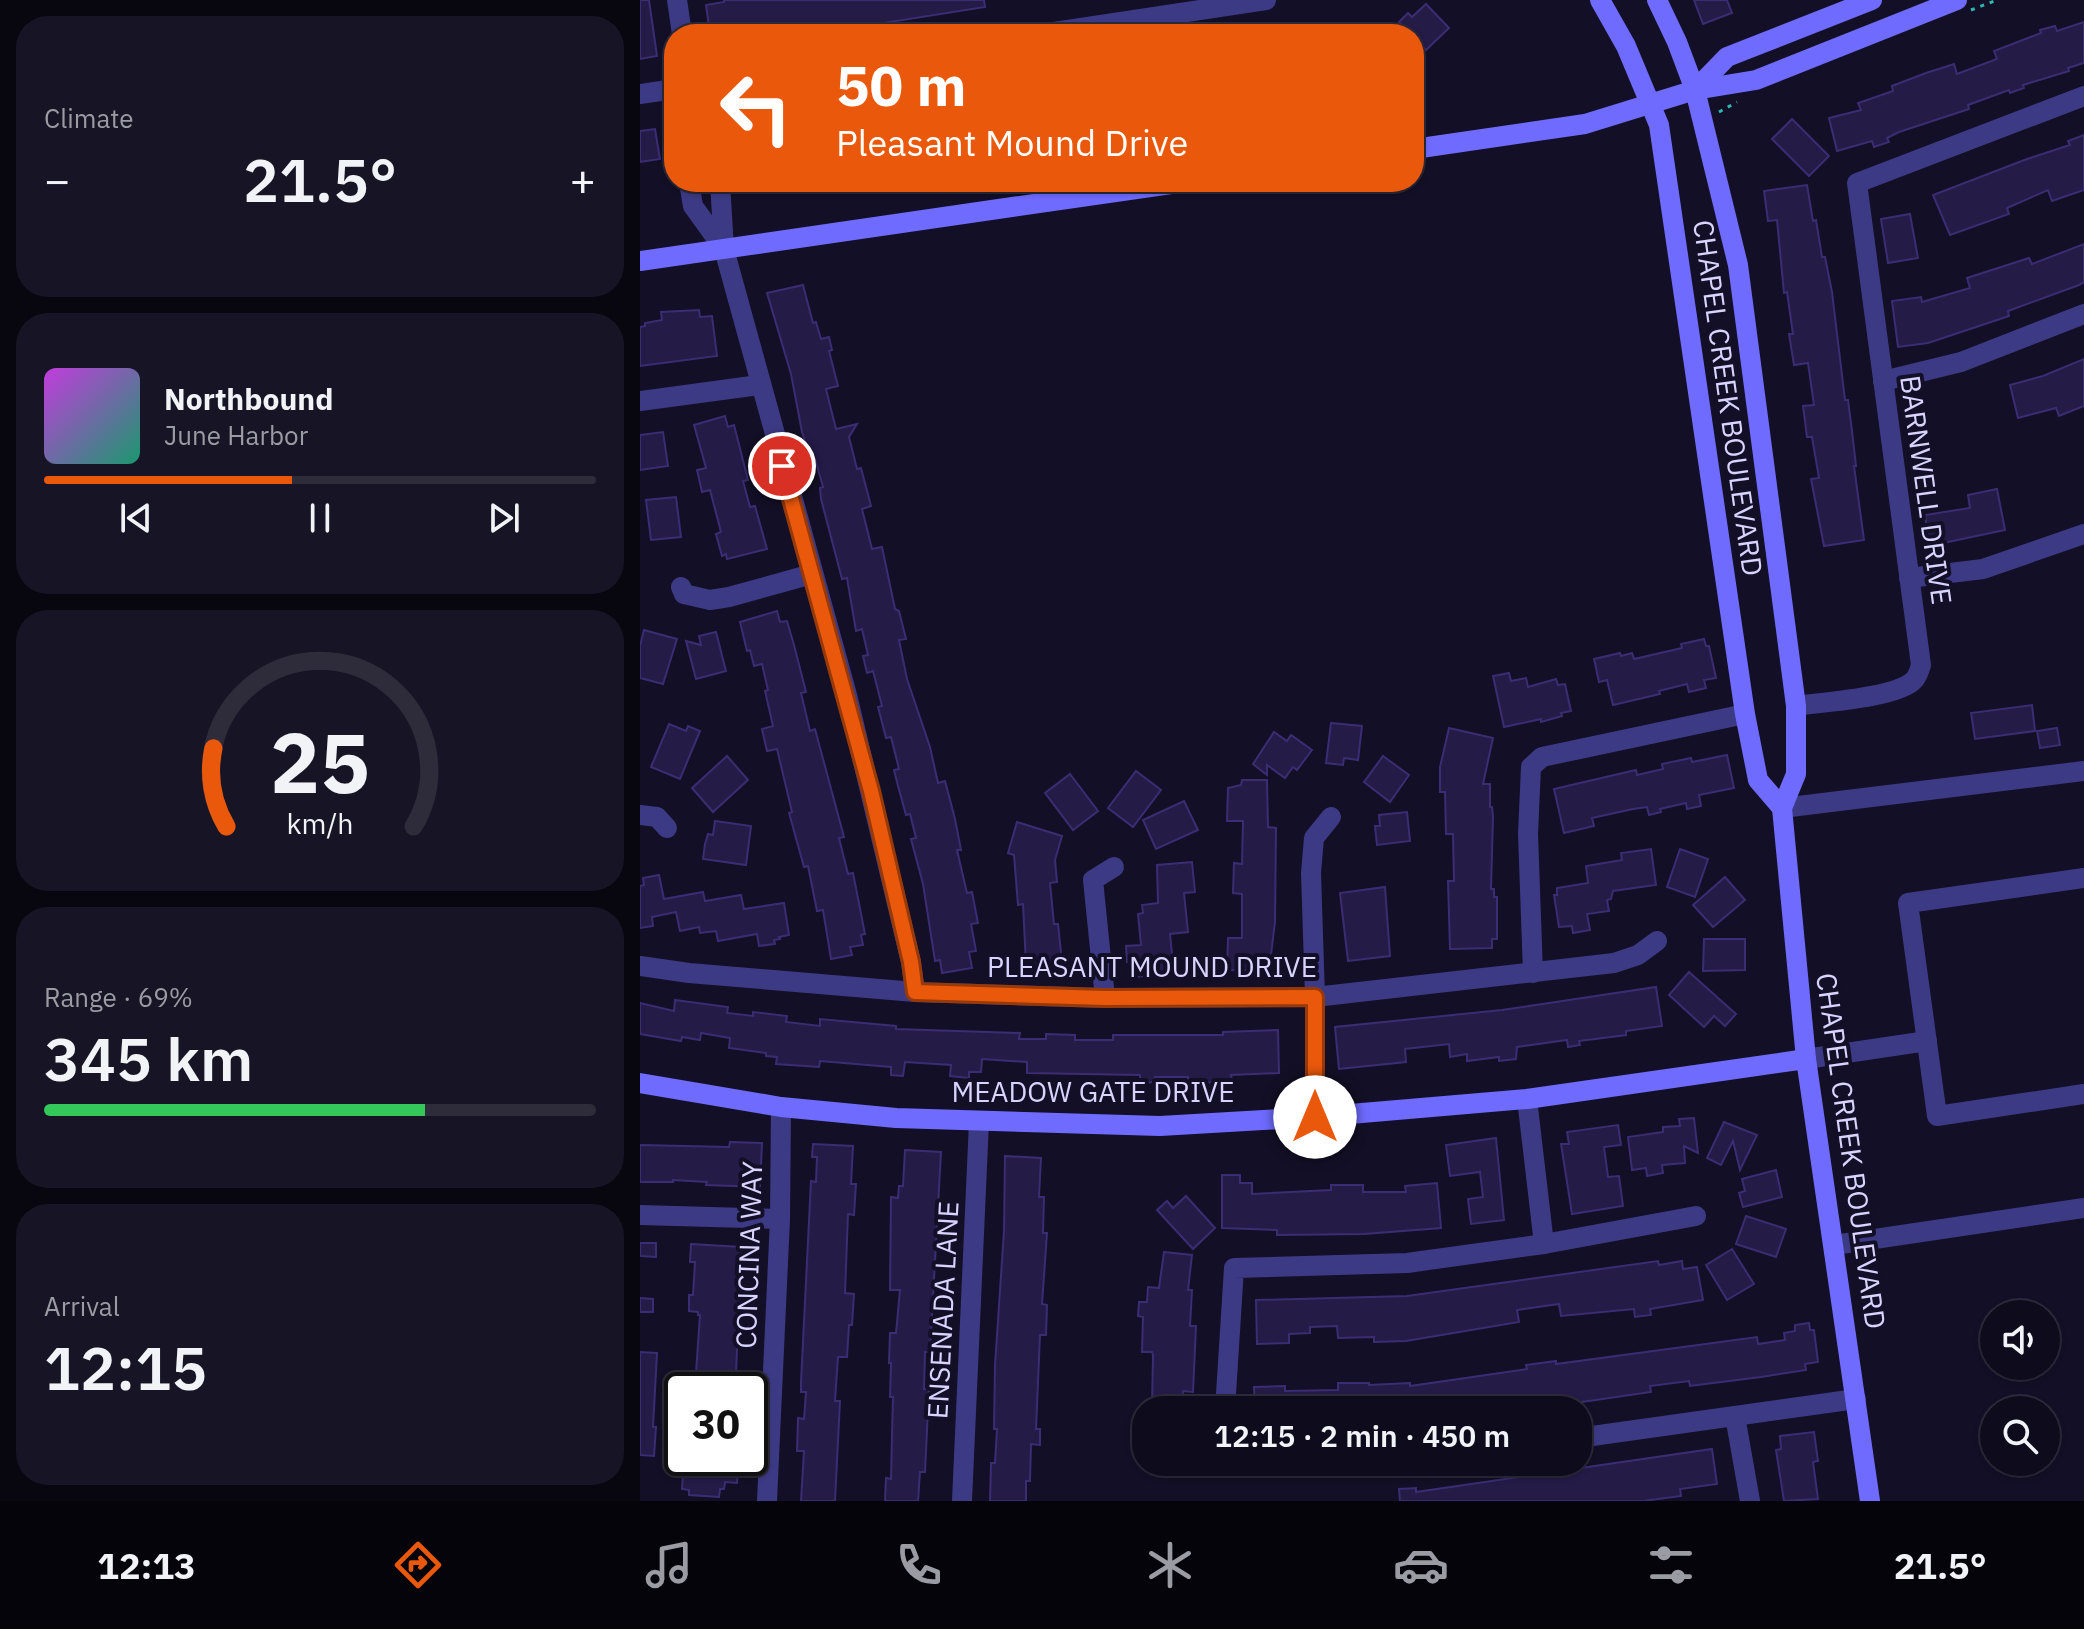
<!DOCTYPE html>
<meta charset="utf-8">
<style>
body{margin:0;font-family:"IBM Plex Sans",sans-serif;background:#171425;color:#f1f3f6;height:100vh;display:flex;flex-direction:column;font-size:30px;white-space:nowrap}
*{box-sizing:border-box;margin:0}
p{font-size:26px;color:#9b9ba3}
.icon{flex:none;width:44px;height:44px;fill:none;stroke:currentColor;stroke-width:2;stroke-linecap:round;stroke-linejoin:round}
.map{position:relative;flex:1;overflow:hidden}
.sheet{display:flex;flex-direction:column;gap:16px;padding:16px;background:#08060f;width:640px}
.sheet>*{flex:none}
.banner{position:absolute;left:24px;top:24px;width:760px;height:168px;border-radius:32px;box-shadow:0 2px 6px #0004,0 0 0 2px #2e2b3b;background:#ea580c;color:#fff;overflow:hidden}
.controls{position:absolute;left:1340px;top:1300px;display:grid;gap:16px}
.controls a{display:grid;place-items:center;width:80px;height:80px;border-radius:50%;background:#0e0b1c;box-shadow:0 2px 6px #0004,0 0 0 2px #2e2b3b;font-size:40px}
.speed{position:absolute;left:24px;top:1372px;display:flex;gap:16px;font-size:40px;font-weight:700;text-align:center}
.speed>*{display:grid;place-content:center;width:104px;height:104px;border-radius:50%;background:#0e0b1c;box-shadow:0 2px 6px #0004,0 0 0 2px #2e2b3b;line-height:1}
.speed .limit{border:4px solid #111;border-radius:12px;background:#fff;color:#111}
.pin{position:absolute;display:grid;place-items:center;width:68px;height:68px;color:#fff;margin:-34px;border:4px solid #fff;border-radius:50%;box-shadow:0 2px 8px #0007}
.me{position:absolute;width:88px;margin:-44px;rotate:0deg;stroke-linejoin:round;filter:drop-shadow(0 0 6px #0008)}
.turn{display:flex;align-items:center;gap:28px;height:168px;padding:0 40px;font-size:36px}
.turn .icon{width:104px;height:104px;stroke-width:2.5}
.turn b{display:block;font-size:56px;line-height:68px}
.big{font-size:60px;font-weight:600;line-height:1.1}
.sheet .widget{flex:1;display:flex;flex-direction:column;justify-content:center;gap:12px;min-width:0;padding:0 28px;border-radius:32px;background:#171425}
.sheet .dial{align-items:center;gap:0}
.dial svg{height:208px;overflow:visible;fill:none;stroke:#2e2b3b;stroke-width:7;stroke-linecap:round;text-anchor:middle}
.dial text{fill:#f1f3f6;stroke:none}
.song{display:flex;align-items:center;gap:24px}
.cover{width:96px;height:96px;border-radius:12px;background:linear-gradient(135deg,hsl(290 70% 55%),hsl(160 70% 35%))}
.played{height:8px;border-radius:4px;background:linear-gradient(90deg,#ea580c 45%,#2e2b3b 45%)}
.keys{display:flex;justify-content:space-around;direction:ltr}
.heat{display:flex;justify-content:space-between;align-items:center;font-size:44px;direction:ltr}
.charge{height:12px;border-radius:6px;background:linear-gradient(90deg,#34c759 69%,#2e2b3b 0)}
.trip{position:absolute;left:492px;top:1396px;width:460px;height:80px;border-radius:32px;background:#0e0b1c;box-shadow:0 2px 6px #0004,0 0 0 2px #2e2b3b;font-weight:600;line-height:80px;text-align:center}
.tabs{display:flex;height:128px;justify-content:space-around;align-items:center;background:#06040b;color:#9b9ba3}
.tabs .icon{width:56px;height:56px}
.tabs .active{color:#ea580c}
.tabs b{font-size:36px;color:#f1f3f6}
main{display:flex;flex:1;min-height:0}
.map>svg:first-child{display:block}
</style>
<main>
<section class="sheet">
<div class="widget"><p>Climate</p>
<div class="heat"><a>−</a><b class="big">21.5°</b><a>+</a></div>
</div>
<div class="widget">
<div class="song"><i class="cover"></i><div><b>Northbound</b><p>June Harbor</p></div></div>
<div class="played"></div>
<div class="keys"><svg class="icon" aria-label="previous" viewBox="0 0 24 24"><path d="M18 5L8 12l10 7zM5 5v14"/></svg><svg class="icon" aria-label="pause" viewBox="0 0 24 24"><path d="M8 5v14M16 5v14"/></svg><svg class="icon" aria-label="next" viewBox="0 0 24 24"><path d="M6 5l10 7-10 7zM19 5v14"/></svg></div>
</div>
<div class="widget dial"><svg viewBox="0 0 100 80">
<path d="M14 69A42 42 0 1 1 86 69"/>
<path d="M14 69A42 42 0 0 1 9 39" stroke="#ea580c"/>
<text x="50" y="56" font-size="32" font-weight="700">25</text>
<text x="50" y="72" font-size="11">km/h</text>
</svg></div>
<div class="widget"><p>Range · 69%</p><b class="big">345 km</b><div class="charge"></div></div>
<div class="widget"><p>Arrival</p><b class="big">12:15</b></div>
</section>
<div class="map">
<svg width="1444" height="1501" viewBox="0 0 1444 1501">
<rect width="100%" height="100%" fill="#130f26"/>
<g fill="#241b47" stroke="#3b2d73" stroke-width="2">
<path d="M0,0H9L17,56L0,59Z"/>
<path d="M84,0H344L345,7L187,32L70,34L66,5L84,2Z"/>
<path d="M1054,0H1087L1092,13L1063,24Z"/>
<path d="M786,4L809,28L786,50L774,37V34H771L759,22L768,13L772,17Z"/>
<path d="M1444,22V63L1428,68L1429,71L1383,85L1384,88L1370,93L1369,90L1328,105L1329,109L1259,132L1247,138L1249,142L1234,147L1232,141L1197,151L1189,118L1221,110L1218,103L1253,91L1252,86L1286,73L1314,64L1317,74L1357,59L1354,51L1401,33L1400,30L1415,26L1417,31Z"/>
<path d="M1152,119L1189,156L1169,176L1132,139Z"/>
<path d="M15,129L20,159L0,162V131Z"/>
<path d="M1444,135V190L1412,201L1408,190L1367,208L1369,214L1310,235L1293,195L1387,159L1430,145L1428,141Z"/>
<path d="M1167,185L1173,221L1176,220L1182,257H1185L1192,292L1205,400H1208L1212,431L1216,466H1214L1224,540L1184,546L1171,479L1179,478L1172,437H1167L1163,406L1174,405L1168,363L1154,365L1149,334H1153L1147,292L1144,293L1137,220L1128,221L1124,191Z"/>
<path d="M1270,214L1278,258L1248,263L1241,219Z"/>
<path d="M1444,244V282L1439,285L1368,311L1369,316L1288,343L1258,347L1252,301L1281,297L1282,302L1330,288L1327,278L1389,258L1392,264Z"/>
<path d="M163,285L173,323L176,322L181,339L189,337L192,350L189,351L198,386L186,389L196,429L217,424L209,437L217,469L221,468L231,506L222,509L232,549L242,547L255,609L259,611L266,639L259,640L267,679L290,747L298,783L305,781L315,819L321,850H317L327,893L332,892L338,923L331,924L336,951L329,952L332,968L302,973L300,960L295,961L283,884L271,839L276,838L270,814L266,815L258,786L254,770L259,769L251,737L246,738L238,707L242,706L233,671L227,673L223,656L228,655L222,629L216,631L207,578L202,579L181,499L180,488L183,487L176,462L172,454H169L162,432L151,374L127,293Z"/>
<path d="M59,310L60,317L72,316L77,356L0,366V327L5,326V323L22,320L21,312Z"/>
<path d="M1444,359V406L1419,416L1416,408L1378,418L1370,385L1403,376Z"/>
<path d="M85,416L88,427L94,425L108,480L103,481L110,507L115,506L127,549L87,559L86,554L82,556L76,534L81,532L70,490L62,492L57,470L66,468L54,425Z"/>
<path d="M23,432L28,466L0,470V435Z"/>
<path d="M1357,489L1365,530L1289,546L1285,515L1330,508L1328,495Z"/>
<path d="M36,497L41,537L11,540L6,500Z"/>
<path d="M137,611L140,622L147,621L154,645L166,692L161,693L170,731L175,729L204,837L199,838L208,874L213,873L225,934L221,935L223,945L210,947L212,955L191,959L183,910L177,911L168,866L164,867L149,813L152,812L137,749L127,751L122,729L133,726L125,691L128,690L122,664L114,666L110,650L107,651L100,622Z"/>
<path d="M4,630L37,639L23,684L0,678V646Z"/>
<path d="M76,632L86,671L56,679L46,641L61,645L59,636Z"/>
<path d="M1064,639L1066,646H1069L1076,678L1064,680L1066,688L1049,692L1047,684L1019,691L1020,694L973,705L967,680L959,682L954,659L980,653L981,656L992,653L994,659L1042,648L1041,644Z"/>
<path d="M869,673L871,681L886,678L888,687L916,679L918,685L925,684L931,711L921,713L922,716L901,722V719L864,727L853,676Z"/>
<path d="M1392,705L1395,731L1335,739L1331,713Z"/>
<path d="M691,723L722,726L718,760L704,758L703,765L686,763Z"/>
<path d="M29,724L46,731L48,726L60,731L40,779L11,767Z"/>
<path d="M809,728L853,738L843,784H850V807H852L853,817L851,889H854V897H857V939H852V948L810,949L808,881H814L813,834H806L805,792H800V767Z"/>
<path d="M1417,728L1420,745L1400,748L1397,731Z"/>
<path d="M634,732L647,741L651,735L672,750L657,770L653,767L645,778L627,765V775L613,764Z"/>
<path d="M1087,755L1094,788L1059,795L1061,806L1047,809L1046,803L1020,809L1021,812L1009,815L1007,807L993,809L952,818L954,826L924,833L914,789L996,770L997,775L1023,769L1022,764L1051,758L1052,762Z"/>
<path d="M87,756L108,780L73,812L52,788Z"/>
<path d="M743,756L769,775L750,802L724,782Z"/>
<path d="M496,771L521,790L493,827L468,808Z"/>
<path d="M430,774L458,811L433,830L405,793Z"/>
<path d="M602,780H627L628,827L636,828L635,922L629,971L587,970L588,938H602V894L593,893L594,863L602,864L603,821H587L588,788L601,785Z"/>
<path d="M544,801L558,830L516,849L503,820Z"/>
<path d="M767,812L770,841L737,845L735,826H740L739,815Z"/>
<path d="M75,821L111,826L106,865L63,859L65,844L68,834L73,835Z"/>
<path d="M377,822L422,836L415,860L417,882L410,883L414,924H418L422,962L386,965L383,904L378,905L374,855L368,853Z"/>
<path d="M1011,849L1016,885L973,891L971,899L967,900L969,911L947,914L950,930L933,933L932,926L919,927L914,895H917V888L948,883L946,866L982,860L981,853Z"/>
<path d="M1040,849L1068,859L1055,897L1027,887Z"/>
<path d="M552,862L555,892L544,893L548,932L530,934L534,974L493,977L490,962H487L486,946L501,945L498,914L503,913L502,905L518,903L517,865Z"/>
<path d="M19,875L24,899L63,892L65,901L101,895L104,909L144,903L149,935L139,937L140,939L134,940L135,944L119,946L117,934L78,941L76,931L60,933L59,927L40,931L36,912L12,917L13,926L0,928V886L4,885L3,878Z"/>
<path d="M1085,877L1105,900L1073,927L1053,905Z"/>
<path d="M745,887L750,956L708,961L700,893Z"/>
<path d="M1064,939H1105V970L1063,971Z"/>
<path d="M1049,972L1096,1014L1085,1026L1074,1016L1064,1027L1029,995Z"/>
<path d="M1016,987L1022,1026L986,1031V1035L939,1041L940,1045L928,1047L927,1040L877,1047L876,1059L859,1061V1057L827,1061V1054L810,1057L809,1044L765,1049L766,1062L699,1069L695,1027L862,1010Z"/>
<path d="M35,1000L88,1007L87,1013L113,1016V1012L147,1016L146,1022L180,1026V1019L256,1026V1029L380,1033L379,1039H406V1034L435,1035V1040H473V1035H583V1032L638,1030L639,1073L591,1075L592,1081L548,1084V1077H515V1082L500,1083V1075L387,1073V1062L342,1059L341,1072H329V1078L310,1076L311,1065L265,1062L263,1076L251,1075V1067L180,1061L179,1067L136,1064L137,1057L126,1056V1053L89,1048L90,1038L61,1033L60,1040L42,1037L41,1041L0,1034V1003L34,1011Z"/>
<path d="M1054,1118L1058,1153L1044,1146L1045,1163L1022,1165L1023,1173L1007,1176L1006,1168L992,1170L988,1137L1023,1132V1127L1040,1126L1039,1119Z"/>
<path d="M1084,1122L1117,1135L1100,1170L1093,1141L1081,1165L1067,1158Z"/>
<path d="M978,1125L981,1145L964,1147L968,1177L979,1176L983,1206L932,1214L921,1144H929L927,1132Z"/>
<path d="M856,1138L864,1220L831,1224L828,1199L843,1197L840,1172L810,1176L806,1145Z"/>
<path d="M90,1142L122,1143L120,1187L66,1185L67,1182L33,1180V1182H0V1145L89,1147Z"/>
<path d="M173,1144L213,1146L211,1184H216L214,1215L208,1214L205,1293L214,1294L212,1325H209L207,1357H198L195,1401H200L195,1501H161L164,1451H157L158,1418L164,1419L166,1392H161V1382L171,1181L176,1182L177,1157H172Z"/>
<path d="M265,1150L301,1152L290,1352H285L284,1389H289L285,1472H280L278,1501H245L246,1478L251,1479L252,1435L253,1397H250L251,1363H249L250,1333H256L260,1290H250L251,1197L258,1198L259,1186H263Z"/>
<path d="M365,1156L401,1158L399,1197H404L403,1233H407L402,1304L407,1305L406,1335H400L396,1429H400V1445L391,1444L390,1481H386V1501H350L351,1463H355L357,1429H354L355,1365L364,1231Z"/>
<path d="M1136,1170L1142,1197L1103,1207L1099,1193L1105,1191L1102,1179Z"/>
<path d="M582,1175H600V1183H612V1194L691,1190V1185H723V1192H766L765,1186L797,1183L801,1228L724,1234L637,1235V1230L582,1228Z"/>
<path d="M546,1196L575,1228L553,1249L517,1210L527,1201L533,1208Z"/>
<path d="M1106,1216L1146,1229L1136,1257L1096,1244Z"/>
<path d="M0,1243H16V1257L0,1256Z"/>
<path d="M51,1244L101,1247L96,1374H89L88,1388L55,1387L60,1315H58V1312L49,1311V1295H53L55,1262H50Z"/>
<path d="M1092,1249L1114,1284L1087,1300L1066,1265Z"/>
<path d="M524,1252L552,1255L548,1290H552L550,1326H556L553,1392L543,1391L542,1410H512L513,1355L512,1352H502L503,1317L498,1316L499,1302H507L508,1287L519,1288Z"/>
<path d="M1018,1261L1019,1265L1042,1261L1043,1269L1057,1267L1063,1300L1010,1309L1011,1315L995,1317L994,1309L921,1316L919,1304L877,1310L879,1322L766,1341L734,1342V1337L698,1338L697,1326L670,1327V1333L649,1334V1343L617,1344L616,1300L767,1296Z"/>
<path d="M0,1298L13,1299V1312H0Z"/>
<path d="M1169,1323L1170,1330H1174L1178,1362L1165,1364L1166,1370L1121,1377L1050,1386L1049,1381L1010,1386L1011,1392L887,1410H615L614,1387L645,1386V1391L698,1390V1383H729V1385L770,1383V1386L887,1369L886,1365L916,1361V1364L1117,1337L1118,1344L1145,1340L1144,1333L1155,1331V1325Z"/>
<path d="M0,1352L17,1353L13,1427H16L14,1456L0,1455Z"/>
<path d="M1174,1432L1178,1461L1173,1462L1178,1499L1144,1501L1136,1450L1141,1449L1140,1436Z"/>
<path d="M1072,1449L1077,1484L1040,1489L1041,1496L1003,1501H760L759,1489L776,1488V1492Z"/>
<path d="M60,1458H95V1466L98,1467L97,1483L85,1482L84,1489H80L79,1497L49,1495V1490L42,1489L43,1475H49L50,1463L60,1464Z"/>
</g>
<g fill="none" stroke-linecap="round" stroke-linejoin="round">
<g stroke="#2fb8b0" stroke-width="3" stroke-dasharray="4 6" stroke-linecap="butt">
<path d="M1331,10L1357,0"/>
<path d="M1079,112L1097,102"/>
</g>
<g stroke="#3d3a85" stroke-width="20">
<path d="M37,0L42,34"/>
<path d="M401,34L626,0"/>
<path d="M0,94L34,89"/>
<path d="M49,182L53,206L84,249"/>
<path d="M80,182L84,249L207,695L271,962L275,992"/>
<path d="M1243,381L1321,362L1444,314"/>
<path d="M0,401L119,385"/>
<path d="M1269,578L1343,569L1444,534"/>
<path d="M41,587L44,594L70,600L89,597L172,574"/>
<path d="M1156,706C1183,702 1254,698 1273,681C1278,677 1279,671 1281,665L1217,183L1444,96"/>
<path d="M1142,808L1444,771"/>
<path d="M0,815L17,817L27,828"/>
<path d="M1444,878L1268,903L1297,1116L1444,1094"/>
<path d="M0,966L49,973L275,992L465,998L675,997L974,963L998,955L1017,941"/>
<path d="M893,973L888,834L891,767L902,757L1105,714"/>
<path d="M465,998L453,880L474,867"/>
<path d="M1166,1059L1287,1041"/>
<path d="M887,1099L904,1244"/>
<path d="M675,1117V997L671,873L674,838L691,817"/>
<path d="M0,1215L140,1219"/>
<path d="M1194,1245L1444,1208"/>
<path d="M585,1410L594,1268L767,1263L904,1244L1056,1216"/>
<path d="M1095,1416L1110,1501"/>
<path d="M938,1438L1216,1399"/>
<path d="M127,1501L140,1219L141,1107"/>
<path d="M322,1501L339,1122"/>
</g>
<g stroke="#6f6bff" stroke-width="20">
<path d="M960,0L986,46L1019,125L1105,714L1118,780L1142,808"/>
<path d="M1017,0L1037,42L1055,90L1098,265L1156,706V774L1142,808L1166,1059L1230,1501"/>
<path d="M1055,90L1087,57L1232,0"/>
<path d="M774,149L945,124L1055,90L1116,80L1317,0"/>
<path d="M0,261L545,182"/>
<path d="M0,1083L141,1107L256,1118L520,1126L675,1117L887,1099L1166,1059"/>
</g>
</g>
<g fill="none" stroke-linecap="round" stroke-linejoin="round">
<g stroke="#983908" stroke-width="20">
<path id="route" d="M142,466L231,791L271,962L275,992L465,998L675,997V1117"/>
</g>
<use href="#route" stroke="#ea580c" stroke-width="14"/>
</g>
<g text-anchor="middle" stroke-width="8" stroke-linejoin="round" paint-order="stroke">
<g font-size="28" fill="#d9d4ff" stroke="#130f26">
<text transform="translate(1088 398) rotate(82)" y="10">CHAPEL CREEK BOULEVARD</text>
<text transform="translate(1286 490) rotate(82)" y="10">BARNWELL DRIVE</text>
<text x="512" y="977">PLEASANT MOUND DRIVE</text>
<text x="453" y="1102">MEADOW GATE DRIVE</text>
<text transform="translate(1211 1151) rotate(82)" y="10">CHAPEL CREEK BOULEVARD</text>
<text transform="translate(109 1255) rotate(-88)" y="10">CONCINA WAY</text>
<text transform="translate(303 1310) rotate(-87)" y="10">ENSENADA LANE</text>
</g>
</g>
</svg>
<div class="controls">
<a><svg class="icon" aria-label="sound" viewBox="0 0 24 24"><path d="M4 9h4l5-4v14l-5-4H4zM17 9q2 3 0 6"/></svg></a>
<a><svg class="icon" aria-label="search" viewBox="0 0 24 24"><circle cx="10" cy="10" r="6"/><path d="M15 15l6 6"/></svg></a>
</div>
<div class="speed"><div class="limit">30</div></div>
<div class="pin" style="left:142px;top:466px;background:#d93025"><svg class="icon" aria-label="arrive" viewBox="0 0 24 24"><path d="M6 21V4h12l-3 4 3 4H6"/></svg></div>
<svg class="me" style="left:675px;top:1117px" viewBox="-20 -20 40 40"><circle r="19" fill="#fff"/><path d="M0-13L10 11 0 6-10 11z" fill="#ea580c"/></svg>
<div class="trip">12:15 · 2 min · 450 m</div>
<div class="banner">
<div class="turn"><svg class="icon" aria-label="left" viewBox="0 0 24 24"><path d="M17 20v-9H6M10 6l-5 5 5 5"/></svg><div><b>50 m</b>Pleasant Mound Drive</div></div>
</div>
</div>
</main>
<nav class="tabs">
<b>12:13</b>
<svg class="icon active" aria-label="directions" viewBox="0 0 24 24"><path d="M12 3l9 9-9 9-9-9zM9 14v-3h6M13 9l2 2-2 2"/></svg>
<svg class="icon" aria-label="music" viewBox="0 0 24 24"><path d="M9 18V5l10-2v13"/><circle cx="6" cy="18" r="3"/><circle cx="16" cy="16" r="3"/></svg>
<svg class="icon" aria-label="phone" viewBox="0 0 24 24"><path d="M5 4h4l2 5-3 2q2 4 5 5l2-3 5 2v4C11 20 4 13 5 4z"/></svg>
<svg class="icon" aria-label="climate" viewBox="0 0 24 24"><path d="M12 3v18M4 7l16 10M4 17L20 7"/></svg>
<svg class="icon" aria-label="car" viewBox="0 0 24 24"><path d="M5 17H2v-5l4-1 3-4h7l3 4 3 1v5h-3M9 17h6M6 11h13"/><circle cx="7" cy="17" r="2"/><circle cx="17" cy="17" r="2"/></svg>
<svg class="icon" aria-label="filters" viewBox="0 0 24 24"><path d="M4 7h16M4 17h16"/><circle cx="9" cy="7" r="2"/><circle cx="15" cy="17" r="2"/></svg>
<b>21.5°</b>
</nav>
